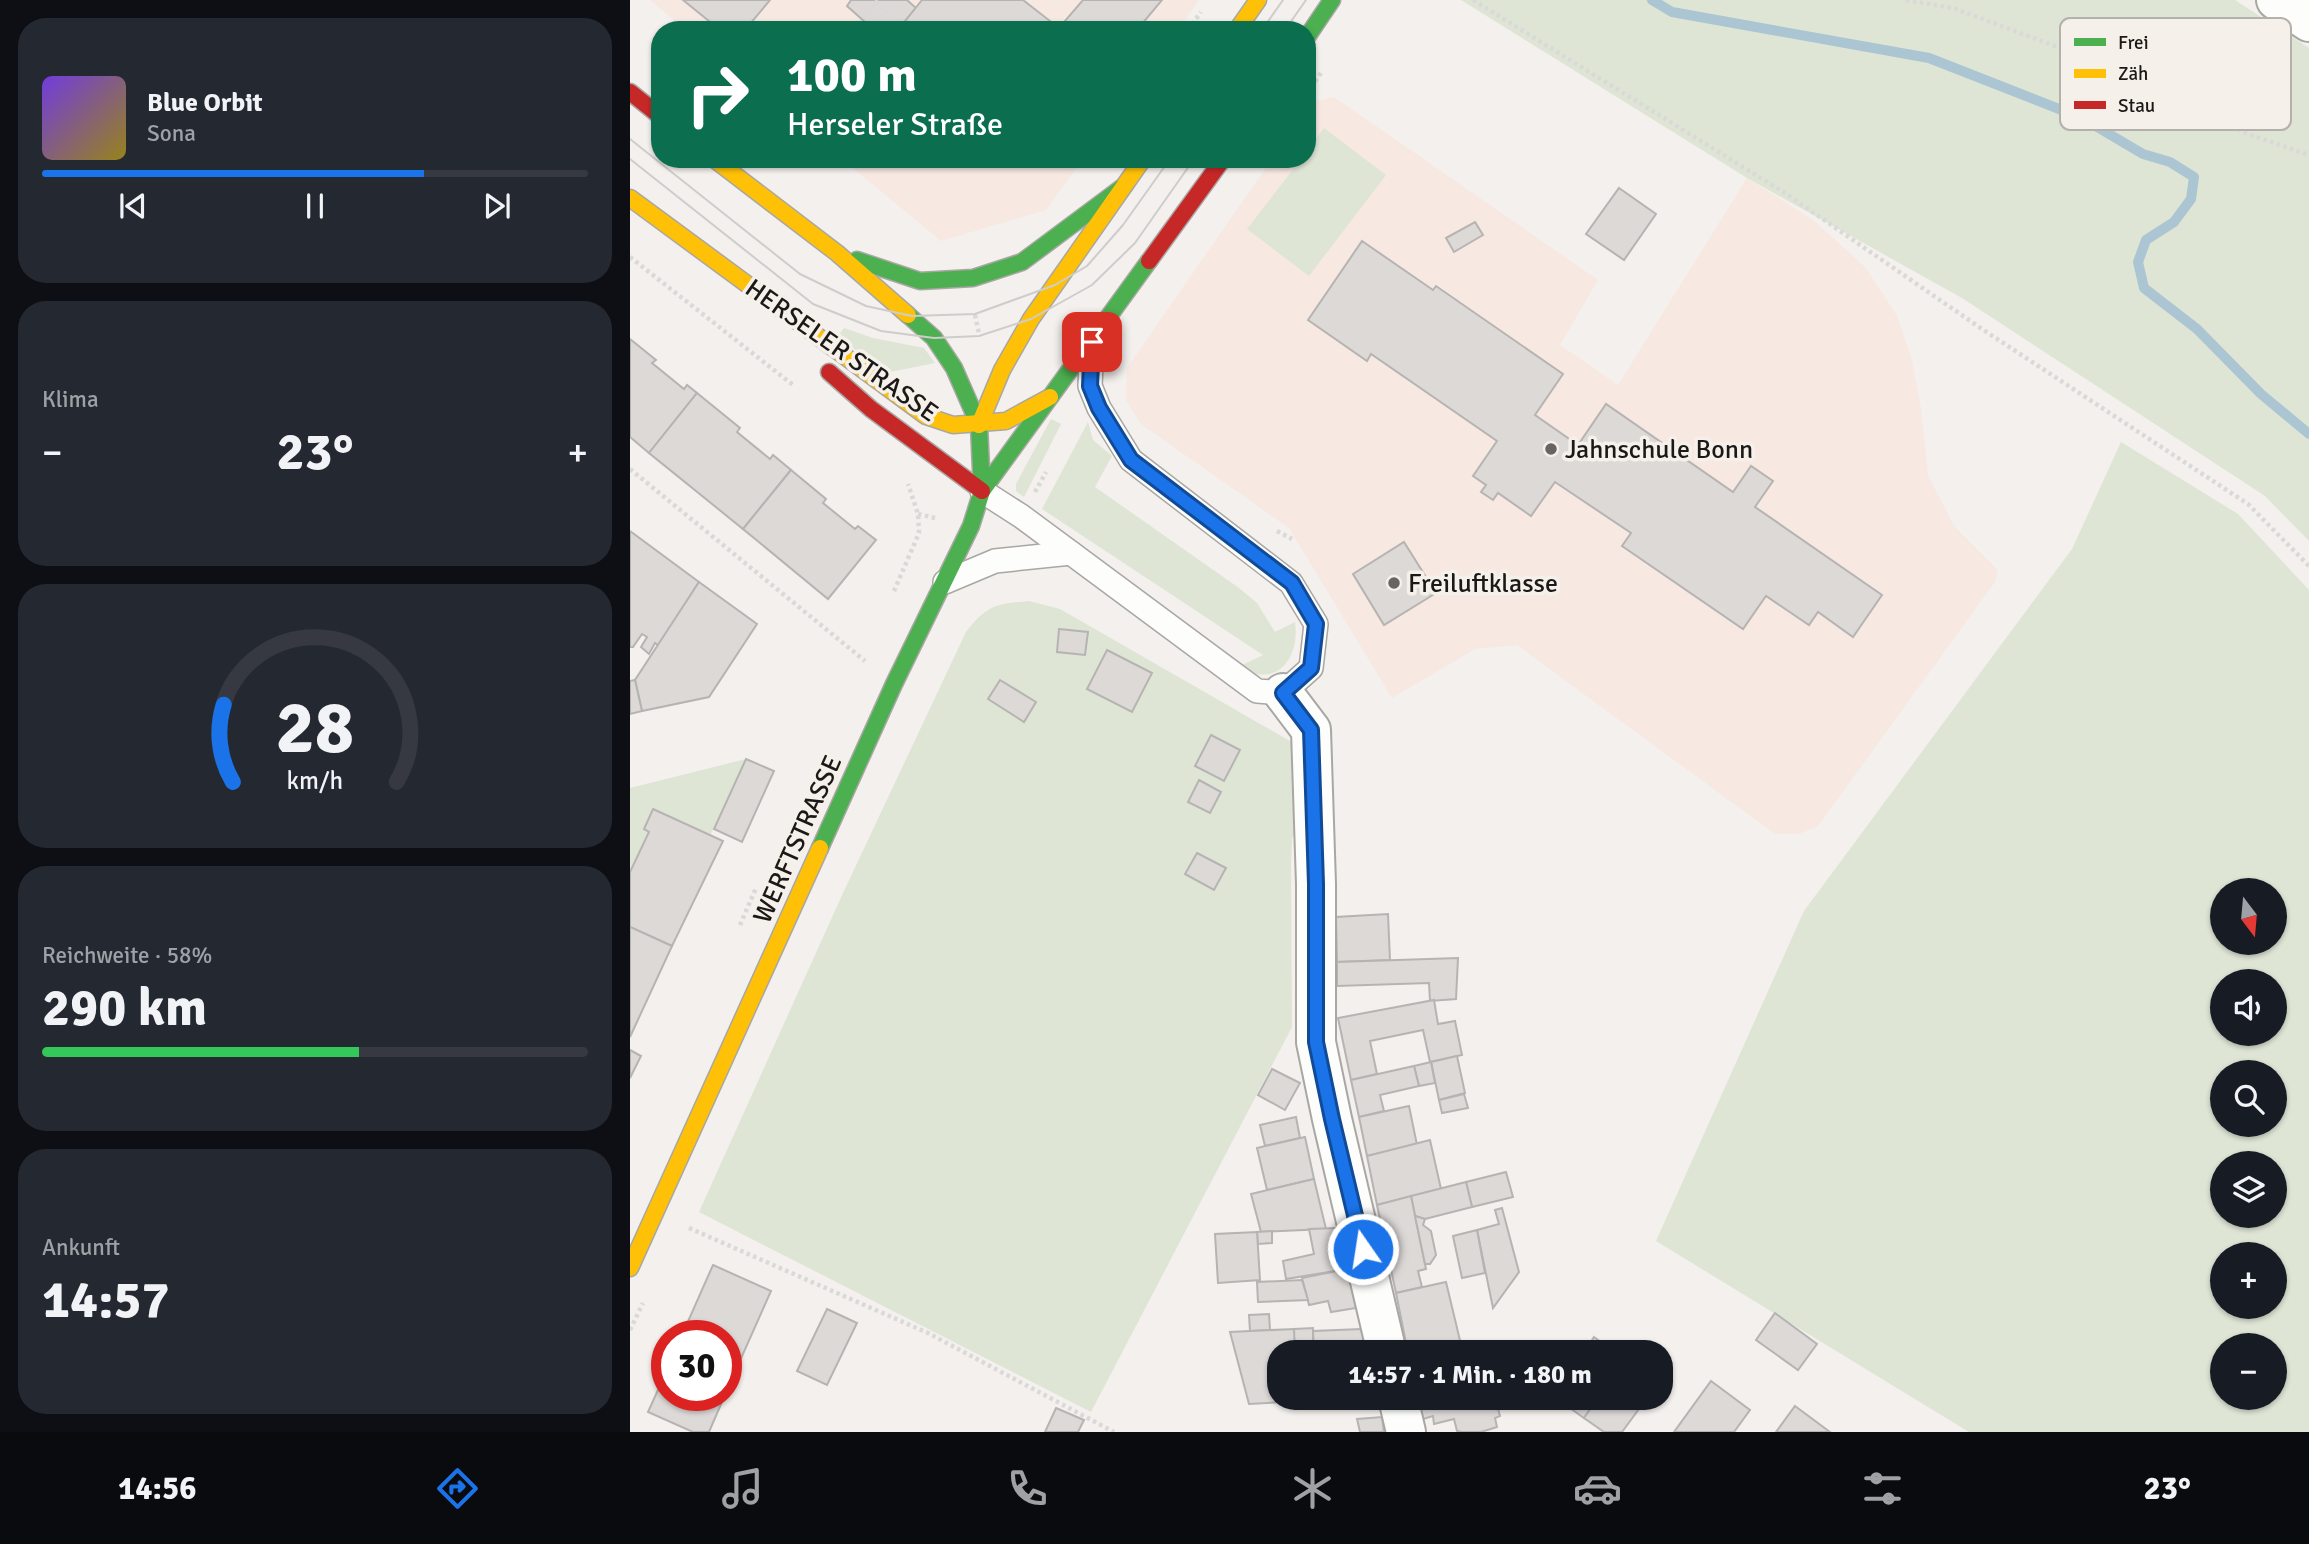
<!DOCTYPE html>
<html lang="de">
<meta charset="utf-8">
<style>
body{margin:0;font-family:Signika,sans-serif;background:#242831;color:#f1f3f6;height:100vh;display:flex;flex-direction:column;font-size:26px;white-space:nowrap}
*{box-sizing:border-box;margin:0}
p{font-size:23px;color:#9ea1a6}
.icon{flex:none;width:38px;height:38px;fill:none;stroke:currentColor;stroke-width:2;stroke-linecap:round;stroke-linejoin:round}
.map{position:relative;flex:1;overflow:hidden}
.sheet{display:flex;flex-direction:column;gap:18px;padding:18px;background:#0d0f14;width:630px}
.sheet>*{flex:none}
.hud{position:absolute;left:21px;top:21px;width:665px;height:147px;border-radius:28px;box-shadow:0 2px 5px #0004;background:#0b6e4f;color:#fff;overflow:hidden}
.needle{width:46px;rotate:164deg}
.fabs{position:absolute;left:1580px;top:878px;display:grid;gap:14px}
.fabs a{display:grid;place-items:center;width:77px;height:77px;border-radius:50%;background:#171b24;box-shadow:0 2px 5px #0004;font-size:35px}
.speed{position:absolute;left:21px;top:1320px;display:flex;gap:14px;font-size:35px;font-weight:700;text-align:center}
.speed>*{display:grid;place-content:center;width:91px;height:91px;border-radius:50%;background:#171b24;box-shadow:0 2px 5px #0004;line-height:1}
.speed .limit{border:10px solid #d22;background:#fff;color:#111}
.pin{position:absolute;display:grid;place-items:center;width:60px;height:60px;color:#fff;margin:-30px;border-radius:14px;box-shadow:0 4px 10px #0006}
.me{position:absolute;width:77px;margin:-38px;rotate:347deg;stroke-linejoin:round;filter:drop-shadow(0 0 5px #0008)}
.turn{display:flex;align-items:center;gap:24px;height:147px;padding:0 21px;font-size:32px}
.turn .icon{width:91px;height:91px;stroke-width:2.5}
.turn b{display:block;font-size:49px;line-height:60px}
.big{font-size:52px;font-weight:700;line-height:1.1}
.sheet .widget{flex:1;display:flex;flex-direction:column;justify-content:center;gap:10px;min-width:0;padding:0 24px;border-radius:28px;background:#242831}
.sheet .dial{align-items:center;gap:0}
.dial svg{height:182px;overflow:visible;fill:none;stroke:#363941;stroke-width:7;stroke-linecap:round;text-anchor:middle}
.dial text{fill:#f1f3f6;stroke:none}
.song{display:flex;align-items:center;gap:21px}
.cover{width:84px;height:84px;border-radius:10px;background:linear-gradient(135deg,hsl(260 70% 55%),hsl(50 70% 35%))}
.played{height:7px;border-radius:4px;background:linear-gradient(90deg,#1a73e8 70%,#363941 70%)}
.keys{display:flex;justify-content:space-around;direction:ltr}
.heat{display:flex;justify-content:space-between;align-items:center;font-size:38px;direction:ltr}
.charge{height:10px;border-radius:5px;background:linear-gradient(90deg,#34c759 58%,#363941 0)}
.trip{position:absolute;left:637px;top:1340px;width:406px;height:70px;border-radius:28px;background:#171b24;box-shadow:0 2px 5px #0004;font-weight:700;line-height:70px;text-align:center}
.menu{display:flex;height:112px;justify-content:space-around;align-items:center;background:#090b0e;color:#9ea1a6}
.menu .icon{width:49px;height:49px}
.menu .selected{color:#1a73e8}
.menu b{font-size:32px;color:#f1f3f6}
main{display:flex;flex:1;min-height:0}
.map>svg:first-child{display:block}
</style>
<main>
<section class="sheet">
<div class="widget">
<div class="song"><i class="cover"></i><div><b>Blue Orbit</b><p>Sona</p></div></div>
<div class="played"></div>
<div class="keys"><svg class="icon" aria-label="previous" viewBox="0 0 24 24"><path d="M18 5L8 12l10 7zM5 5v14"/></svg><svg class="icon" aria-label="pause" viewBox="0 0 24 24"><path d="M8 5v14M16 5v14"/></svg><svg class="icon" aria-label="next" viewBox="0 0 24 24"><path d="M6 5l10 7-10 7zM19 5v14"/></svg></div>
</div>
<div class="widget"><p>Klima</p>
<div class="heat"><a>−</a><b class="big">23°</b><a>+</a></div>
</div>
<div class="widget dial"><svg viewBox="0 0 100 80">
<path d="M14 69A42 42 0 1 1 86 69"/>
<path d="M14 69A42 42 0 0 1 10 35" stroke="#1a73e8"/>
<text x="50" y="56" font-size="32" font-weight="700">28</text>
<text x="50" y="72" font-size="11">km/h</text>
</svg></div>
<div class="widget"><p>Reichweite · 58%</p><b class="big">290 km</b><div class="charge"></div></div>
<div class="widget"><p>Ankunft</p><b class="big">14:57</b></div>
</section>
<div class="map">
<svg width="1679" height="1432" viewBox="0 0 1679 1432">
<rect width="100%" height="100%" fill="#f3f0ed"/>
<g fill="#f7e8e2">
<path d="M20,0H569L548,30H56Z"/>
<path d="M704,97L968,280L930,345L988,385L1117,178L1183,220L1235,267L1267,316L1282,360L1291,409L1298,475L1324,526L1368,570L1365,582L1188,826L1169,834H1145L887,645L845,649L762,698L659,528L511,424L496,400L497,368L642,159H677V108L682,102Z"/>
<path d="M212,159H453L416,210L311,241Z"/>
</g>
<g fill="#dee5d5" fill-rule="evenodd">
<path d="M831,0H1605L1679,48V541L1635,496L1332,298L1117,178Z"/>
<path d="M694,128L756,175L679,276L617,229L671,159H677V151Z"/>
<path d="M214,328L243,338L294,348L305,363L255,373L208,336Z"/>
<path d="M421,419L431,424L394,497L386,491V484Z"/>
<path d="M458,422L463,440L482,456L465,487L609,588L627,603L645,632L665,622C670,660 646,689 608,667L633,655L412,509Z"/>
<path d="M1491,442L1608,514L1679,590V1432H1339L1026,1241L1174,911L1442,549ZM1592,891H1645V943H1592ZM1592,982H1645V1034H1592ZM1592,1073H1645V1125H1592ZM1592,1164H1645V1216H1592ZM1592,1255H1645V1307H1592ZM1592,1346H1645V1398H1592Z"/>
<path d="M399,601L430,609L672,748L673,815L662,839L661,866L662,1027L461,1412L69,1212L213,893L336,632C357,605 366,604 399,601Z"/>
<path d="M116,759L80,836L24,809L14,829L19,832L0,872V788Z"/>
</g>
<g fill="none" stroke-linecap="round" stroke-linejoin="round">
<path stroke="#acc5d2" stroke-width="10" d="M1022,0L1042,12L1299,58L1452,118L1513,154L1540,162L1564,177L1561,199L1544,222L1516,240L1508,262L1514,288L1567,329L1631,394L1679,434"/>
</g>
<g fill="#dcd9d7" stroke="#b6b4b2" stroke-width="2">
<path d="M53,0H140L115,30H90Z"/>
<path d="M221,0H277L286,8L268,30H244L217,6Z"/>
<path d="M292,0H393L429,28L453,0H532L507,30H268Z"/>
<path d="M989,188L1026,214L994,260L956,234Z"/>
<path d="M845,222L853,235L824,252L816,238Z"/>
<path d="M732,241L803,290L806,286L933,374L905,415L948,445L976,404L1103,492L1121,466L1143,481L1125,507L1252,595L1223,637L1188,612L1179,625L1136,596L1113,629L992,546L1001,533L925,482L901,516L868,493L863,500L851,492L856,485L843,476L867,441L741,354L737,361L678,320Z"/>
<path d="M0,339L26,360L22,363L54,389L57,385L67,393L19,453L0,437Z"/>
<path d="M67,393L110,428L107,432L140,459L143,455L161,470L113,529L19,453Z"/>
<path d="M161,470L196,499L193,503L225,529L228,526L246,540L198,599L113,529Z"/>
<path d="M0,531L69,582L29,646L25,643L19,654L11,647L17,637L12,634L3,647H0Z"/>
<path d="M774,542L806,593L754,625L723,574Z"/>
<path d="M69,582L127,624L79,697L12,711L5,680Z"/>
<path d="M429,629L458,632L455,655L427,652Z"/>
<path d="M477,650L522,673L502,712L457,689Z"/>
<path d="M5,680L12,711L0,714V681Z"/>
<path d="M370,680L406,702L394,722L358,699Z"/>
<path d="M581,735L610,750L594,781L565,766Z"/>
<path d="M116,759L144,771L112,842L84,829Z"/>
<path d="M569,780L591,792L580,813L558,802Z"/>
<path d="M23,809L93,841L42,946L0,927V872L19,832L14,829Z"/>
<path d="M567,853L596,868L584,890L555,874Z"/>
<path d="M758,914L760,960L707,962L706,917Z"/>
<path d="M0,927L42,946L0,1037Z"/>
<path d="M828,958L826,999L800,1001L799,983L707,986V962Z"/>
<path d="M804,1000L808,1024L825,1021L832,1055L800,1062L793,1030L740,1041L747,1074L721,1080L708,1018Z"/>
<path d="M0,1050L11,1056L0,1078Z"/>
<path d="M827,1056L835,1093L809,1100L801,1062Z"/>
<path d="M801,1062L805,1083L789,1086L784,1066Z"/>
<path d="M784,1066L789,1086L750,1095L754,1111L729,1117L721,1080Z"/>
<path d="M642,1069L670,1083L655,1110L628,1095Z"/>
<path d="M834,1094L838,1108L812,1113L809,1100Z"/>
<path d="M779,1106L787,1145L737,1156L729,1117Z"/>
<path d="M666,1117L670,1138L635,1146L630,1125Z"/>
<path d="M675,1137L684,1179L637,1190L627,1148Z"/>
<path d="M800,1140L811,1189L747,1205L737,1156Z"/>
<path d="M876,1172L883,1197L842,1207L836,1182Z"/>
<path d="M684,1179L696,1229L631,1232L621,1194Z"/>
<path d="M836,1182L842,1207L795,1219L785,1216L781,1196Z"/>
<path d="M781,1196L796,1269L788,1271L792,1287L766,1293L747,1205Z"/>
<path d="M872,1208L889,1272L863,1308L847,1230L869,1224L865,1210Z"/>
<path d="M785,1216L795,1219L793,1225L801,1231L806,1255L800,1264H795Z"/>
<path d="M706,1228L717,1269L656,1279L653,1261L684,1254L679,1229Z"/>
<path d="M847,1230L855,1273L832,1278L823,1236Z"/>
<path d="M642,1231V1243L628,1244L627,1232Z"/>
<path d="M627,1232L630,1280L588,1283L585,1234Z"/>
<path d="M83,1265L141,1291L109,1363L96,1357V1335H52Z"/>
<path d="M717,1269L726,1308L701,1312L698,1301L679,1305L672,1278Z"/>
<path d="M672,1280L678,1300L628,1302L627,1282Z"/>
<path d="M816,1282L833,1353H778L766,1293Z"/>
<path d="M197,1309L227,1323L197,1385L167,1371Z"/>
<path d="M1145,1313L1187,1344L1168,1370L1126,1340Z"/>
<path d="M639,1314L640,1330L620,1331L619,1315Z"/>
<path d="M683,1328V1349L664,1350V1329Z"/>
<path d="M664,1329L665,1353H649V1398H674V1401L619,1404L600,1332Z"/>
<path d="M731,1329L737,1353H684L683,1331Z"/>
<path d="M964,1337L986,1353H954Z"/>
<path d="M96,1357L109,1363L96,1393Z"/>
<path d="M37,1370V1395H95L79,1432H63L18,1412Z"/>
<path d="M1081,1381L1120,1410L1104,1432H1044Z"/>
<path d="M788,1398H865L870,1416L865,1418L867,1427L851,1432H832L827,1431L824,1419L804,1424L803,1416L793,1419Z"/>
<path d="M926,1398H968L954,1418Z"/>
<path d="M968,1398H1017L992,1432H974L954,1418Z"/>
<path d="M1165,1406L1200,1432H1146Z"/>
<path d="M426,1408L454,1420L448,1432H415Z"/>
<path d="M752,1417L754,1432H730L727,1419Z"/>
</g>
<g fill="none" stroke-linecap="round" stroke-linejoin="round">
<g stroke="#a9a7a4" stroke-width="26">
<g id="lane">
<path d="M352,491L391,516L441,553"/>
<path d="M315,582L365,561L441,553L627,691L653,693L681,668L686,624L661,583L501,460L469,408L460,386L462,344"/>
</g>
</g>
<g stroke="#a9a7a4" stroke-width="42">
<g id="street">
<path d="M1646,0L1679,22"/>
<path d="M653,693L681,730L686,884V1042L702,1119L757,1353"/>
<path d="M768,1398L776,1432"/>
</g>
</g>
<g stroke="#a9a7a4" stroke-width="19">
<g id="fast">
<path d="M677,37L702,0"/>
<path d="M227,260L290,281L343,278L392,262L494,186"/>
<path d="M352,491L519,261"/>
<path d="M190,848L264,684L341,526L352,491L349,425L324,368L304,338L278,315"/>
</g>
</g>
<g stroke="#a9a7a4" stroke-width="19">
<g id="slow">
<path d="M607,30L628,0"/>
<path d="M84,159L207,253L278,315"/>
<path d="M0,198L296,416L323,425L376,421L420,397"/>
<path d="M349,425L372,370L401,319L513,159"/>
<path d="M0,1268L190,848"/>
</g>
</g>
<g stroke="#a9a7a4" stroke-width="19">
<g id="jam">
<path d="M0,92L30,116"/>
<path d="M519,261L593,159"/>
<path d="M199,372L241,409L352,491"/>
</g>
</g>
<g stroke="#dad9d8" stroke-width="4.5" stroke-dasharray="3.5 3.5" stroke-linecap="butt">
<path d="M843,0L1155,193L1349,327L1618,504L1679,566"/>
<path d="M1276,0L1323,8L1449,55L1618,134L1679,155"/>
<path d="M245,2L272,24"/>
<path d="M226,30L247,0"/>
<path d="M558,30L571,12"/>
<path d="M677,93L691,73"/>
<path d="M0,257L163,385"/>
<path d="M345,315L349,334"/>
<path d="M0,469L235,661"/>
<path d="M405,492L416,472"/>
<path d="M288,514L305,518"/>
<path d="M647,531L662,539"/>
<path d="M264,591L289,533L288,514L278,484"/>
<path d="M110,925L126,888"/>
<path d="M59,1228L298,1333L484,1432"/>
<path d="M0,1330L13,1303"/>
</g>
<use href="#lane" stroke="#fdfdfc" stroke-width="23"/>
<use href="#street" stroke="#fdfdfc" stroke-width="38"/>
<use href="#fast" stroke="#4caf50" stroke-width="16"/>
<use href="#slow" stroke="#ffc107" stroke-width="16"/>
<use href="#jam" stroke="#c62828" stroke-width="16"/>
<g stroke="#cecdcc" stroke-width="2">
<path d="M632,30L653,0"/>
<path d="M655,30L676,0"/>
<path d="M0,139L170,274L236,306L282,316L345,314L425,285L457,266L493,225L540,159"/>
<path d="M0,159L183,304L251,331L304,338L349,336L401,319L462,285L505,243L564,159"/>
</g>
</g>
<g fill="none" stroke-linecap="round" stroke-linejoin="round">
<g stroke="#114b97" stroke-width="18">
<path id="route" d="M462,342L460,386L469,408L501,460L662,583L686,624L681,668L653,693L681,730L686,884V1042L702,1119L733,1249"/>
</g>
<use href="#route" stroke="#1a73e8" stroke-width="12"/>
</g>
<g fill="#676462" stroke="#f6f0ea" stroke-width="2.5">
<circle cx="921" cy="449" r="7"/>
<circle cx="764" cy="583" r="7"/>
</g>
<g text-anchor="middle" stroke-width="7" stroke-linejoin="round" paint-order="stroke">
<g font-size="26" fill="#1b1917" stroke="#f6f0ea">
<text transform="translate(212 350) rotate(35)" y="9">HERSELER STRASSE</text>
<text transform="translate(167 839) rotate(-66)" y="9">WERFTSTRASSE</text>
</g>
<g font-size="26" fill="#1b1917" stroke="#f6f0ea" text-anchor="start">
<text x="935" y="458">Jahnschule Bonn</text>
<text x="778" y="592">Freiluftklasse</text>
</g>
</g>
<rect x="1430" y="18" width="231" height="112" rx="10" fill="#f6f0ea" stroke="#b4b0ab" stroke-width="2"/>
<rect x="1444" y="38" width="32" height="8" fill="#4caf50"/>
<rect x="1444" y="69" width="32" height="9" fill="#ffc107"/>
<rect x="1444" y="101" width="32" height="8" fill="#c62828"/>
<g font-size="19" fill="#1b1917">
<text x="1488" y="49">Frei</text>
<text x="1488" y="80">Zäh</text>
<text x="1488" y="112">Stau</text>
</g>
</svg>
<div class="fabs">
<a><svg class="needle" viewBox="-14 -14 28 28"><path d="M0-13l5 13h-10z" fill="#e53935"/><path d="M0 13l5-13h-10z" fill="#9ea1a6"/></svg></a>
<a><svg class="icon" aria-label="sound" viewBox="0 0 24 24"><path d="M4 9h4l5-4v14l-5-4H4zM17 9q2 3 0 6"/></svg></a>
<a><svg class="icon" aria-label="search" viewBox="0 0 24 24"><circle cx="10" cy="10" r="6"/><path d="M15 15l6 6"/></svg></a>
<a><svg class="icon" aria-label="layers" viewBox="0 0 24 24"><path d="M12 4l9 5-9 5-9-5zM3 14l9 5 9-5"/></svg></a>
<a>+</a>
<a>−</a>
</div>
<div class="speed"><div class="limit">30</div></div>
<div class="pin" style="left:462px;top:342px;background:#d93025"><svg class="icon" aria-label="arrive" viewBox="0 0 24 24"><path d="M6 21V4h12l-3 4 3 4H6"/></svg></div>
<svg class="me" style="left:733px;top:1249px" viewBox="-20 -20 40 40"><circle r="17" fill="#1a73e8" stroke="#fff" stroke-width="3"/><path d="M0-11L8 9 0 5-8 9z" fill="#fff"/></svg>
<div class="trip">14:57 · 1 Min. · 180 m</div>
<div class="hud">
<div class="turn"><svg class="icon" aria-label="right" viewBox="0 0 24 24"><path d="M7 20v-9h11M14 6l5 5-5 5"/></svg><div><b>100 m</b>Herseler Straße</div></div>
</div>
</div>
</main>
<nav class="menu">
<b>14:56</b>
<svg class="icon selected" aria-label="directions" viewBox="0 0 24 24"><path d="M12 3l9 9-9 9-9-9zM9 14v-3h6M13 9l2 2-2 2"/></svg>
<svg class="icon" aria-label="music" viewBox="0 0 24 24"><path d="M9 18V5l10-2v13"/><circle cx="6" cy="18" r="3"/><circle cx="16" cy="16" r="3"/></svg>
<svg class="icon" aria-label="phone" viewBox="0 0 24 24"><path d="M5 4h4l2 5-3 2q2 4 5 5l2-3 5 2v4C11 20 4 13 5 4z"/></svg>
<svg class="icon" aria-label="climate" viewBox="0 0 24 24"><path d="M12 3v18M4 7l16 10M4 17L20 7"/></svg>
<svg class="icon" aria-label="car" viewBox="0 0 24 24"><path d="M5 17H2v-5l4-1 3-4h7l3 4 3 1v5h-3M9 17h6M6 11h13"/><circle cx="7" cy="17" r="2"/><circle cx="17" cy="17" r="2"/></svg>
<svg class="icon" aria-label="filters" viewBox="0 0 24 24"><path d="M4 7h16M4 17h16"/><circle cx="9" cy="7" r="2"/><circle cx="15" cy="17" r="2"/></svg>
<b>23°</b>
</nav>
